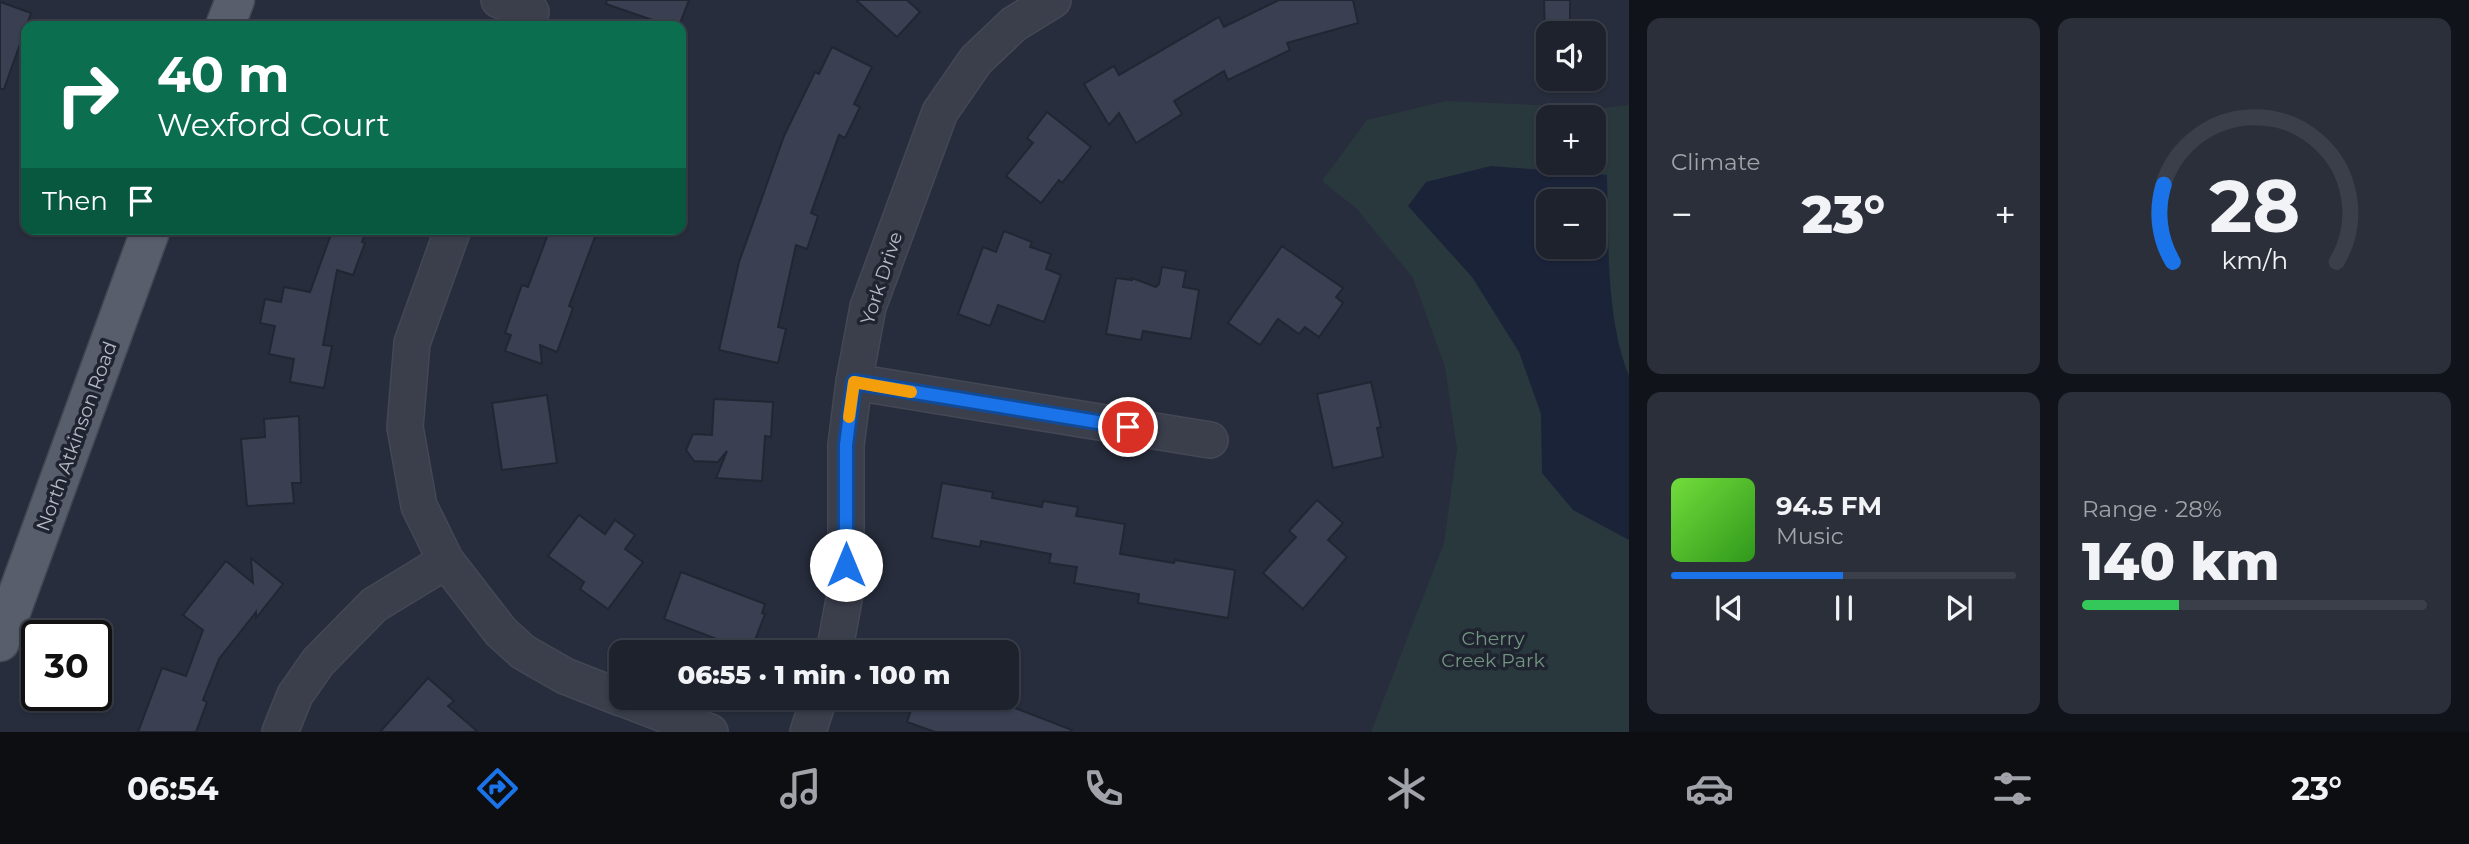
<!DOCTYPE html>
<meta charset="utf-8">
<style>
body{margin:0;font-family:Montserrat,sans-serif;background:#2a2f39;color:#f1f3f6;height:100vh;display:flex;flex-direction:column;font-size:26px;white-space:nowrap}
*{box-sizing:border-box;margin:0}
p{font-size:23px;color:#a0a4aa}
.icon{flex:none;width:38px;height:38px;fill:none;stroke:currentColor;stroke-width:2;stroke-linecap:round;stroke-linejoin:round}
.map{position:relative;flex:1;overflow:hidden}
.details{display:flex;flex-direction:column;gap:18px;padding:18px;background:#101319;width:840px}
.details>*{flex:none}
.top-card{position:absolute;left:21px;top:21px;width:665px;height:214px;border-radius:14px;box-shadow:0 2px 5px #0004,0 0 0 2px #3b3f49;background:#0b6e4f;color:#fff;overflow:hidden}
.controls{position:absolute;left:1536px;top:21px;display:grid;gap:14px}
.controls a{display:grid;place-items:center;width:70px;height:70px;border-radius:14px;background:#1d222d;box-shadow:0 2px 5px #0004,0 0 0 2px #3b3f49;font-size:35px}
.speed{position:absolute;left:21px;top:620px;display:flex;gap:14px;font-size:35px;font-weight:700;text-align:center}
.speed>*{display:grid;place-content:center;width:91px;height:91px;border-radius:50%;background:#1d222d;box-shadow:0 2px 5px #0004,0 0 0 2px #3b3f49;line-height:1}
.speed .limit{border:4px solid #111;border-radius:10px;background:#fff;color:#111}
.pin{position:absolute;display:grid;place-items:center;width:60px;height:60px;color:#fff;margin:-30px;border:4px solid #fff;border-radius:50%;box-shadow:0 2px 7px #0007}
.me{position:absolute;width:77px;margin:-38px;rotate:0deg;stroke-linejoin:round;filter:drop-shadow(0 0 5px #0008)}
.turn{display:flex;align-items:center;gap:24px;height:147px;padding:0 21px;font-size:32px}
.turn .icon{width:91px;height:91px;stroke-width:2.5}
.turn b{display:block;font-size:49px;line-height:60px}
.then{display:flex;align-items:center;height:66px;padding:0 21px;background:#0003;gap:14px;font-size:26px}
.big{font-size:52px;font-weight:800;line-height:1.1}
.details .widget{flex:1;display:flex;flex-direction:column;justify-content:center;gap:10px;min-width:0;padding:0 24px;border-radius:14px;background:#2a2f39}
.details .dial{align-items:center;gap:0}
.dial svg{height:182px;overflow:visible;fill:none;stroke:#3b3f49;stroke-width:7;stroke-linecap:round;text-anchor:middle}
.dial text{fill:#f1f3f6;stroke:none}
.song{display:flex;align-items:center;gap:21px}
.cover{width:84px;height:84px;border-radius:10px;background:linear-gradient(135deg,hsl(100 70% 55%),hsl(110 70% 35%))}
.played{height:7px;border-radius:4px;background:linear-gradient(90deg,#1a73e8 50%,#3b3f49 50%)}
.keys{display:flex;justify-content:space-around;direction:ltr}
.heat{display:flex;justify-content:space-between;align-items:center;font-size:38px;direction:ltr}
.charge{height:10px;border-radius:5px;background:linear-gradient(90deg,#34c759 28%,#3b3f49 0)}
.details .tiles{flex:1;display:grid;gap:18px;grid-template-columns:repeat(2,1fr)}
.trip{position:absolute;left:609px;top:640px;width:410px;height:70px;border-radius:14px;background:#1d222d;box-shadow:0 2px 5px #0004,0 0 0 2px #3b3f49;font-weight:800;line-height:70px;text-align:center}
.tab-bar{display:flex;height:112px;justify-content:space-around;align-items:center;background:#0c0e12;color:#a0a4aa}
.tab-bar .icon{width:49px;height:49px}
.tab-bar .selected{color:#1a73e8}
.tab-bar b{font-size:32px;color:#f1f3f6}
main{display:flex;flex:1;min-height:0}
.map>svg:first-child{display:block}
</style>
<main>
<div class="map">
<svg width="1629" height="732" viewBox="0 0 1629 732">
<rect width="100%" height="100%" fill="#272d3c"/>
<path fill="#29383d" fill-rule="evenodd" d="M1446,101L1604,108L1629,105V732H1371L1444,543L1457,449L1445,367L1413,278L1357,209L1322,181L1367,120ZM1549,117H1594V163H1549ZM1549,201H1594V247H1549Z"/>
<path fill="#1b2339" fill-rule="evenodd" d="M1491,166L1607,175C1609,240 1605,315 1629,376V540L1573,510L1542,473L1541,414L1519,352L1472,277L1408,206L1426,182ZM1549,201H1594V247H1549Z"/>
<g fill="#3a4052" stroke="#222633" stroke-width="2">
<path d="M607,0H689L679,26H670L606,4Z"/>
<path d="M856,0H907L920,12L897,37Z"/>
<path d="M1279,0H1353L1358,23L1287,43L1290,50L1228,80L1224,71L1174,101L1182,114L1136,143L1119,113L1109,125L1084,84L1114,66L1119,75L1219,17L1224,27Z"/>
<path d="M1544,0H1570V33H1545Z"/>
<path d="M0,2L31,13L4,89H0Z"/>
<path d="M832,47L872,67L854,104L860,107L845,138L839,135L811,213L818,216L807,249L796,245L778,327L786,329L778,363L719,350L739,262L784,136L815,72L819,74Z"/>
<path d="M1047,112L1091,147L1062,183L1059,180L1041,203L1006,176L1033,143L1027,138Z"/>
<path d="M333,229H367L362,242L365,243L353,275L337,270L323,345L332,346L324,388L290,382L294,359L269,354L275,326L260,323L265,299L281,302L284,287L310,292Z"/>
<path d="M550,229H598L569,306L573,308L557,352L540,345L542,364L505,351L511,335L505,333L522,285L528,287L530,282Z"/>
<path d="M1004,231L1032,242L1030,247L1051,254L1046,269L1061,275L1044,322L998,305L990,326L958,314L983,247L996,252Z"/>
<path d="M1282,246L1343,288L1336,297L1343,303L1319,337L1305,327L1299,334L1278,319L1260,345L1228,323Z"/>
<path d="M1162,267L1186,271L1183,287L1199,290L1191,339L1143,331L1141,340L1106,334L1116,278L1132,280V278L1156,287L1159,284Z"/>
<path d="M1371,382L1381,427L1377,428L1383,457L1333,468L1317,394Z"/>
<path d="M547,395L557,463L502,470L492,403Z"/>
<path d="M714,399L773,402L771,437L765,436L762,481L716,478L727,451L718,462L694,461L686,450L693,434L712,435Z"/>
<path d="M299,416L301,483H292L294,503L247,506L241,439L265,437L264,419Z"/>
<path d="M942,483L993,492L992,498L1042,507L1043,501L1078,507L1076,516L1125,524L1120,554L1174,563L1175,560L1235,570L1228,618L1138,603L1139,594L1074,583L1077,567L1049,563L1051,554L981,541L980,547L932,538Z"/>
<path d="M1317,500L1343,523L1328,540L1347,557L1303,609L1263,573L1296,537L1289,531Z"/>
<path d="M579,515L605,534L615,520L635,535L625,549L643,562L608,609L580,589L584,582L548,556Z"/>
<path d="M251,558L283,584L256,618V612L219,659L203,700L207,702L196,732H138L162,668L186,676L203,630L183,615L226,561L253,583Z"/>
<path d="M681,572L765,604L762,613L765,614L750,653H712L717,639L664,619Z"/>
<path d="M428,678L454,701L448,706L478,732H380Z"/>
<path d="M915,698H989L1072,730L1071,732H935L907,722Z"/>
</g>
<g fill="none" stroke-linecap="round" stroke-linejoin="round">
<g stroke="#444855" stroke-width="38">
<g id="minor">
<path d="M499,0L531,12"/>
<path d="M453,229L412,343L405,427L419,506L446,561L501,632L523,652L565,676L621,698"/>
<path d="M854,382L1210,440"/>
<path d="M834,653L846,589V445L854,382L868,307L940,112L976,60L1014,24L1053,0"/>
<path d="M622,698L710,732"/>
<path d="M280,732L295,695L318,662L374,605L446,561"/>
<path d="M808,732L819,698"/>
</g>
</g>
<g stroke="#444855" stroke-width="41">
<g id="major">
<path d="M225,26L235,0"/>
<path d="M0,642L151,229"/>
</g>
</g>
<use href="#minor" stroke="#3b3f4c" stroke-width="35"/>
<use href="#major" stroke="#595e6c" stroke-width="38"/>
</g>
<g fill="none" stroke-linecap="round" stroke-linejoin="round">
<g stroke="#114b97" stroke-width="18">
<path id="route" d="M846,565V445L854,382L1128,427"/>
</g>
<use href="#route" stroke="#1a73e8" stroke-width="12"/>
<path stroke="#f59e0b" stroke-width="12" d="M849,417L854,382L911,392"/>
</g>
<g text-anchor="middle" stroke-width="7" stroke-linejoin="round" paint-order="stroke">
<g font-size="19" fill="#b7bbc7" stroke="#202431">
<text transform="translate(881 278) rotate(-72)" y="7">York Drive</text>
<text transform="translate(76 436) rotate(-70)" y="7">North Atkinson Road</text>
</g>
<g font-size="19" fill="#71957f" stroke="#202431">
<text x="1493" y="645">Cherry<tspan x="1493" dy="22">Creek Park</tspan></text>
</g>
</g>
</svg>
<div class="controls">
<a><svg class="icon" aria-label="sound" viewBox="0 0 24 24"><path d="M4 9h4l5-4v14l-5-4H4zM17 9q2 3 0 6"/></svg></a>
<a>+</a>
<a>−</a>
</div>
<div class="speed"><div class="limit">30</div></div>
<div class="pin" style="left:1128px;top:427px;background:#d93025"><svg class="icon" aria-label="arrive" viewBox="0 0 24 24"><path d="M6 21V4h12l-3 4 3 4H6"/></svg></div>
<svg class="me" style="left:846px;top:565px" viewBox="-20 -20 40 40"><circle r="19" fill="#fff"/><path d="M0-13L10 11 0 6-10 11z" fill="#1a73e8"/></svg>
<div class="trip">06:55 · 1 min · 100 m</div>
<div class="top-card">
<div class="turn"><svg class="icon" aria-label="right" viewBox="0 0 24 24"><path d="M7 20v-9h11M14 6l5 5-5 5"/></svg><div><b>40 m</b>Wexford Court</div></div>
<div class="then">Then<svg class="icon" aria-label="arrive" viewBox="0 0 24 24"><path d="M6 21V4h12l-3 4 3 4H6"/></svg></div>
</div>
</div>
<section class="details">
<div class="tiles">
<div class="widget"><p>Climate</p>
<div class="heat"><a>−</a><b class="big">23°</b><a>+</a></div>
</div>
<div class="widget dial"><svg viewBox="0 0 100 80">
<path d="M14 69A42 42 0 1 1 86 69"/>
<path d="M14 69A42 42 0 0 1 10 35" stroke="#1a73e8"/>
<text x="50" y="56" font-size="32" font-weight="700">28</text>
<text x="50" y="72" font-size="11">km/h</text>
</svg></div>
<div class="widget">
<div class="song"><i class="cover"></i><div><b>94.5 FM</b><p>Music</p></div></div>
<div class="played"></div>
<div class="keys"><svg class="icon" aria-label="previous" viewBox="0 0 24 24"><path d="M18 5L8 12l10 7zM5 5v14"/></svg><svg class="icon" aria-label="pause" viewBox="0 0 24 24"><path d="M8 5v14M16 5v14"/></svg><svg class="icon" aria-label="next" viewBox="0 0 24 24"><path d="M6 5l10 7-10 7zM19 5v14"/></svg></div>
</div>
<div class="widget"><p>Range · 28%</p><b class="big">140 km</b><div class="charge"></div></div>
</div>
</section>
</main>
<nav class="tab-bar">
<b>06:54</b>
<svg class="icon selected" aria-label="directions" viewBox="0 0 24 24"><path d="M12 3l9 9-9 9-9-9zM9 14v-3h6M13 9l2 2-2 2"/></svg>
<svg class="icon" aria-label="music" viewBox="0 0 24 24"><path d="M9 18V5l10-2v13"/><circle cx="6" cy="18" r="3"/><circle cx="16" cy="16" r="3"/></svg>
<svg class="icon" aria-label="phone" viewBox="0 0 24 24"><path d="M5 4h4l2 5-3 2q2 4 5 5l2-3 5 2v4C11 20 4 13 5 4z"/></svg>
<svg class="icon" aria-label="climate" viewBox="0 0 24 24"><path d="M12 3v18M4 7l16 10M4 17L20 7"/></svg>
<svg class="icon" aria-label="car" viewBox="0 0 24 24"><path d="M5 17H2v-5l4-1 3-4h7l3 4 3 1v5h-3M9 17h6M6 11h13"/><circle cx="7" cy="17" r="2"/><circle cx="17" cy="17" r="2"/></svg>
<svg class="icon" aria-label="filters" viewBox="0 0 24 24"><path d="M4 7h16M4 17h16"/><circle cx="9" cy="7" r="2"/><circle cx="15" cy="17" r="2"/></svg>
<b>23°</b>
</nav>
